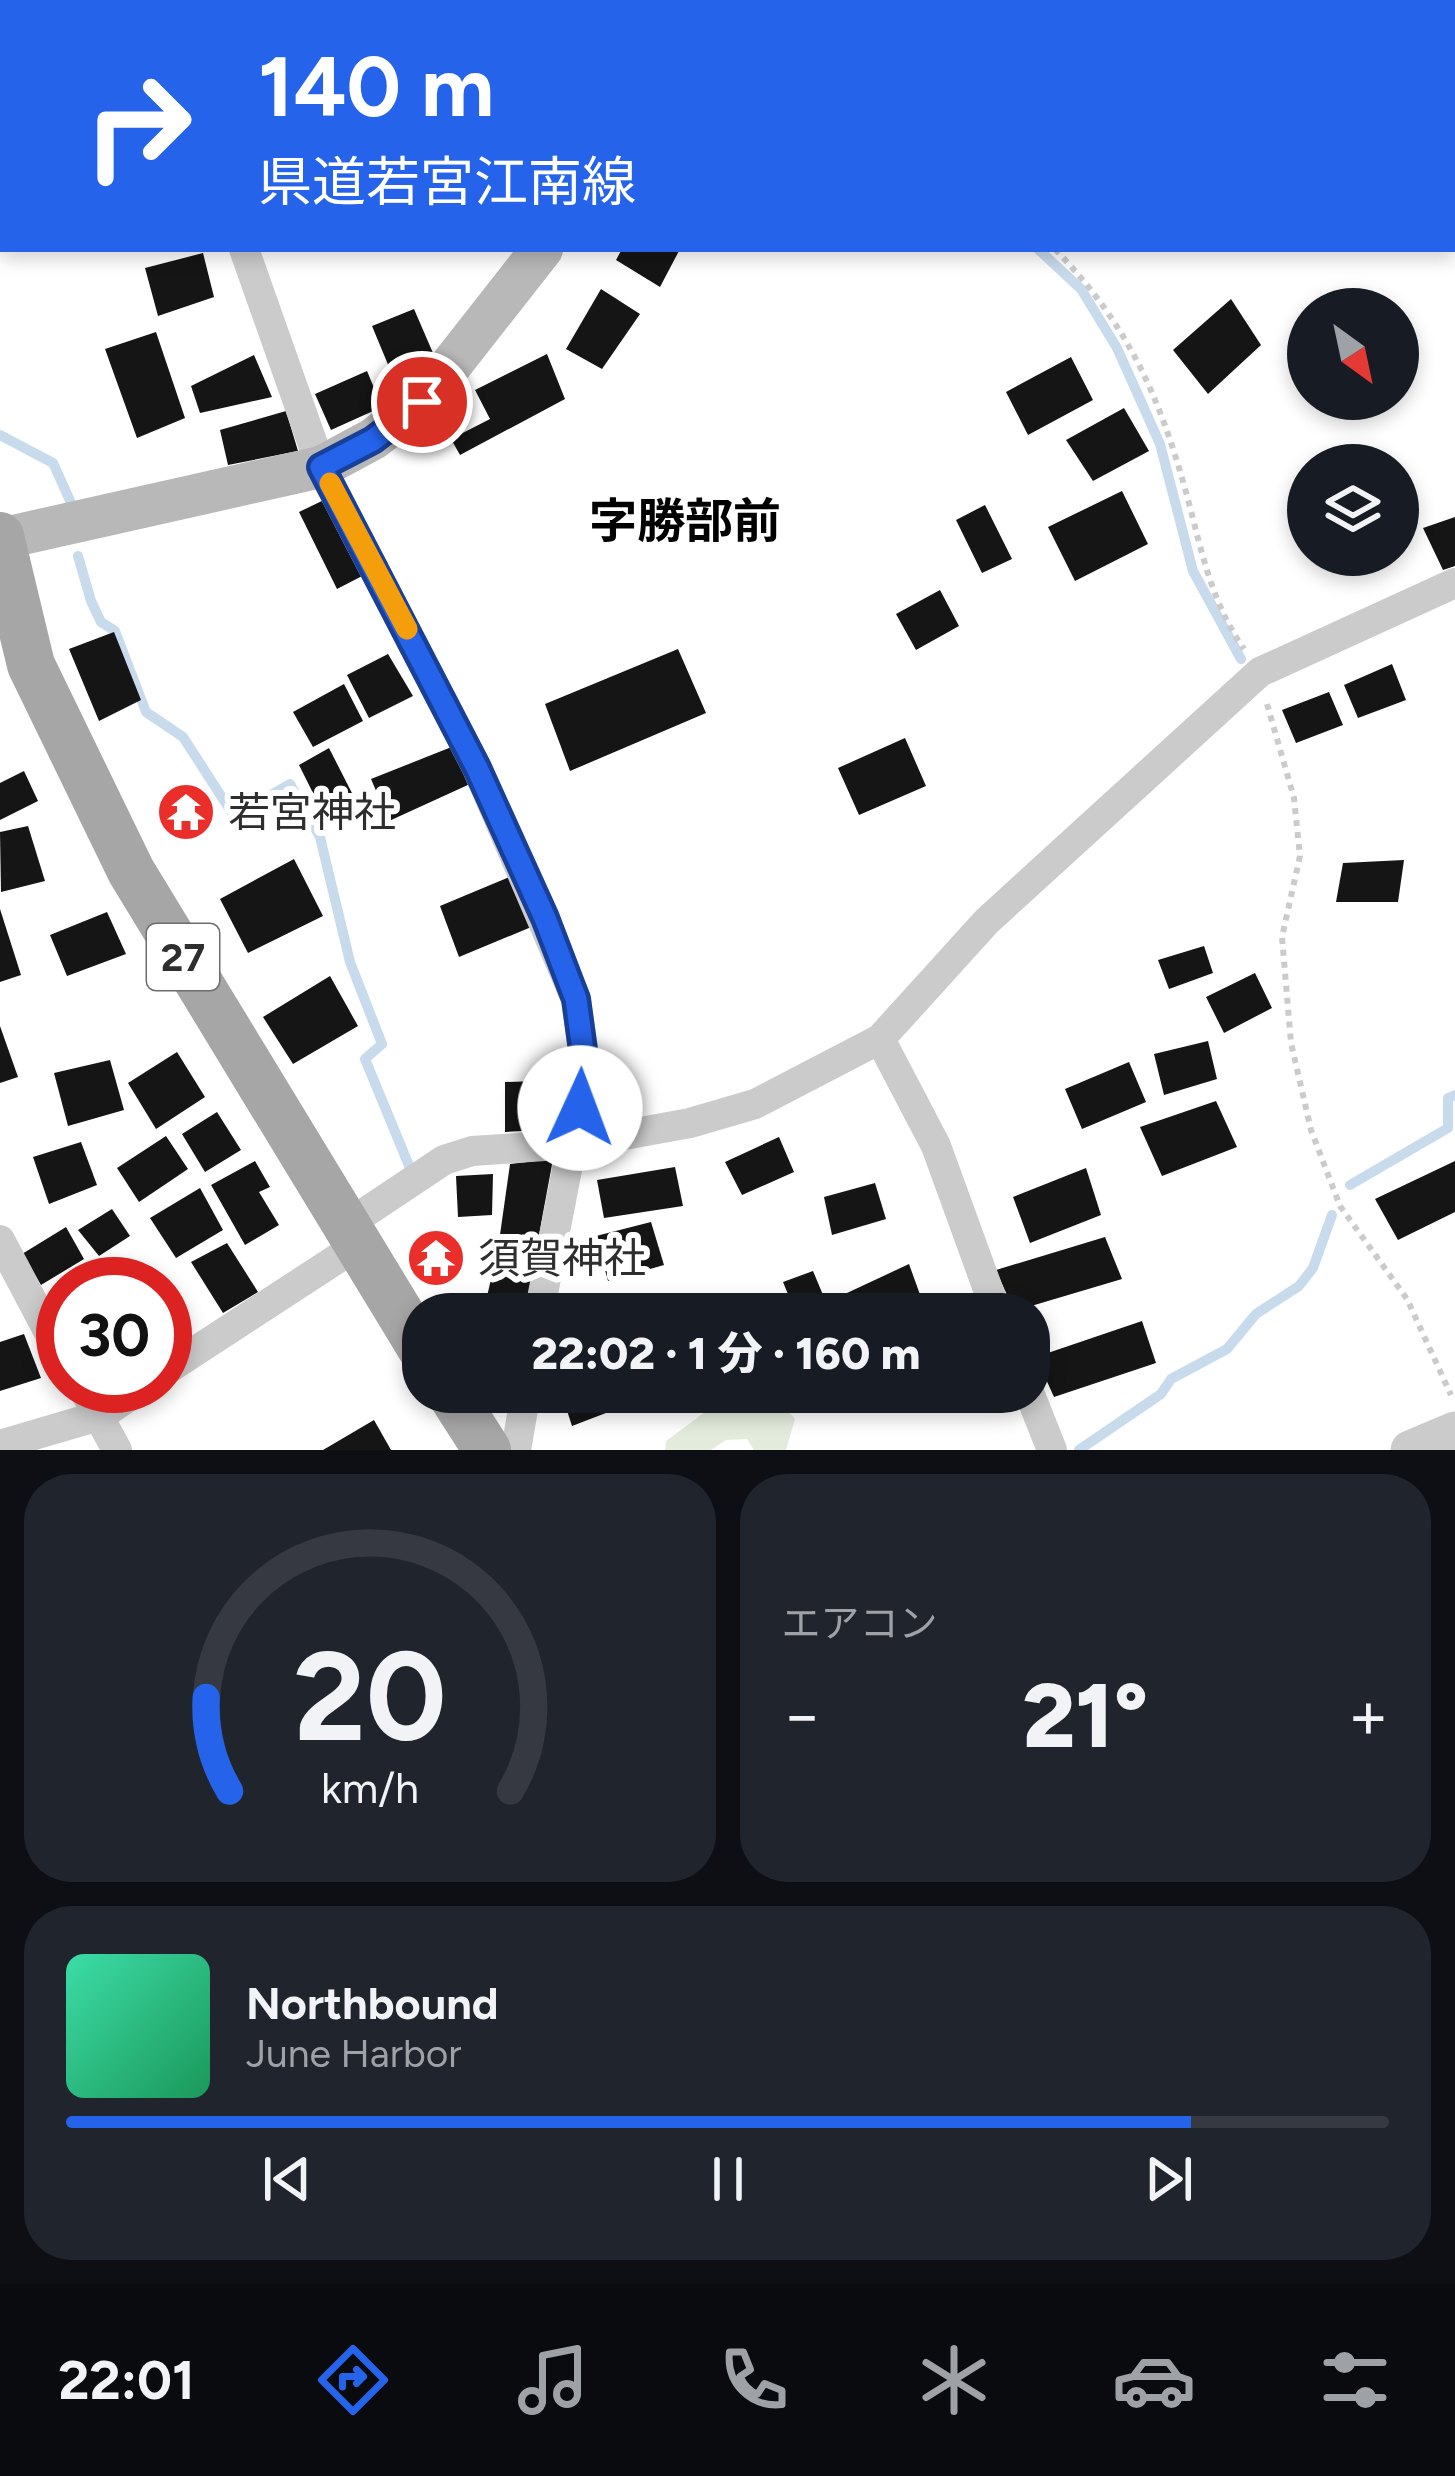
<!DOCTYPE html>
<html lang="ja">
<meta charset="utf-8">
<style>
body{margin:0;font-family:Figtree,"Noto Sans JP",sans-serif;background:#20242c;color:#f1f3f6;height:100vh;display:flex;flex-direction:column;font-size:45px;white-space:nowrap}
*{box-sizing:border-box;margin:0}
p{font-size:39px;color:#9ea1a6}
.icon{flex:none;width:66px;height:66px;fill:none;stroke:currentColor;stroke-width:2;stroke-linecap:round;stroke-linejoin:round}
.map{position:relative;height:1450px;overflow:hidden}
.side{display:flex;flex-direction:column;gap:24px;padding:24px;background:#0d0f14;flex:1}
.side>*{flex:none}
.top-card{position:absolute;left:0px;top:0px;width:1455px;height:252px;box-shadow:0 6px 18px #0003;background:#2563eb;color:#fff;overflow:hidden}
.needle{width:78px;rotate:147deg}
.controls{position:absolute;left:1287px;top:288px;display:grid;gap:24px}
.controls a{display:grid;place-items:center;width:132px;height:132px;border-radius:50%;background:#171b24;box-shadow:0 6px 18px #0003;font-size:60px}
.speed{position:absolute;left:36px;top:1257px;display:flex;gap:24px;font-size:60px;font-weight:700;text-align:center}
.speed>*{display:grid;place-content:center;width:156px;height:156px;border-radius:50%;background:#171b24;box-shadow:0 6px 18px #0003;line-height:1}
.speed .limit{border:18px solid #d22;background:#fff;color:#111}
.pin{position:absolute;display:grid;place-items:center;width:102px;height:102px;color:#fff;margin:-51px;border:6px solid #fff;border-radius:50%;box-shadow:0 3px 12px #0007}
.me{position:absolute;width:132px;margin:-66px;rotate:2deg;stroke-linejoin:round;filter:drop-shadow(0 0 9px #0008)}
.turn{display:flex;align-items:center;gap:42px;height:252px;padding:0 60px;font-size:54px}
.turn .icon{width:156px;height:156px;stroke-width:2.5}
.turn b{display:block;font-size:84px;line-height:102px}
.big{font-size:90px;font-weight:800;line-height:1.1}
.side .card{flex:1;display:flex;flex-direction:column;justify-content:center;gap:18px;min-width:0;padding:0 42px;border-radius:48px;background:#20242c}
.side .dial{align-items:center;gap:0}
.dial svg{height:312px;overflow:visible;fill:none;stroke:#363941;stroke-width:7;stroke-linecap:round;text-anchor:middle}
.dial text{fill:#f1f3f6;stroke:none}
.song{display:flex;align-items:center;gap:36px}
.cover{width:144px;height:144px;border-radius:18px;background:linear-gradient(135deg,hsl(160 70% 55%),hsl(150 70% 35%))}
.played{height:12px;border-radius:6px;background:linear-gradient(90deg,#2563eb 85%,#363941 85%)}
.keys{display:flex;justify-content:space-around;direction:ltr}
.heat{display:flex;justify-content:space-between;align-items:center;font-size:66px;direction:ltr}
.side .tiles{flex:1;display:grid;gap:24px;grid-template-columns:1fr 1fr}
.card:last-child{grid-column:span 2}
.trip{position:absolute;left:402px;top:1293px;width:648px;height:120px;border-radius:48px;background:#171b24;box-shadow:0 6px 18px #0003;font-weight:800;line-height:120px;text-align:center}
.menu{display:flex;height:192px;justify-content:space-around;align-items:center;background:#090b0e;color:#9ea1a6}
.menu .icon{width:84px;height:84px}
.menu .active{color:#2563eb}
.menu b{font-size:54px;color:#f1f3f6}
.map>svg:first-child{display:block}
</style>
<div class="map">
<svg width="1455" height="1450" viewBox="0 0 1455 1450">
<rect width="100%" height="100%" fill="#fff"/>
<path fill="#e3ecdc" d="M754,1396L777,1398L795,1419L786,1450H754L747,1439L726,1440L711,1450H665L666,1441L720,1401Z"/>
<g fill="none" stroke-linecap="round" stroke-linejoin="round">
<g stroke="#c7dbed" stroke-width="10">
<path d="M1038,3L1041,0"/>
<path d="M1038,249L1081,289L1117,348L1160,444L1193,571L1241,659"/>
<path d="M0,435L53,463L72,505"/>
<path d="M78,556L91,601L101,622L115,631L146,712L183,737L234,816L290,784L320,837L350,962L382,1044L365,1059L410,1168"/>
<path d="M1350,1185L1448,1128V1098L1455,1095"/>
<path d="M1079,1450L1161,1394L1171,1379L1227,1349L1256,1314L1299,1286L1313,1268L1332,1215"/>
</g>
</g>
<g fill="#151515">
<path d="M622,249H680L660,287L616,260Z"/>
<path d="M203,253L214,297L158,316L145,268Z"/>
<path d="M601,289L640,314L602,369L566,349Z"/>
<path d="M1231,299L1261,345L1208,394L1173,350Z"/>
<path d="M414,309L436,360L394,379L372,326Z"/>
<path d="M156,332L185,418L137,438L105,349Z"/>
<path d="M547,354L565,399L460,455L451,439L490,419L475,390Z"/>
<path d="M254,355L272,397L200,413L191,386Z"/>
<path d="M1071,357L1093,400L1028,435L1006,392Z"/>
<path d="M367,371L382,407L331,430L315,394Z"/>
<path d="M1124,408L1149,451L1093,481L1066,440Z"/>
<path d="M286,411L298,451L228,465L220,430Z"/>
<path d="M1122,491L1148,544L1075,581L1048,527Z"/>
<path d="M328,498L368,573L337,589L299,512Z"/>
<path d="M985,505L1012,559L982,573L956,520Z"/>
<path d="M1455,517V566L1443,570L1423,528Z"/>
<path d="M940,590L959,626L916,650L896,614Z"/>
<path d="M114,632L141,700L99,721L69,649Z"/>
<path d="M678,649L706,713L570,771L545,704Z"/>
<path d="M388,654L413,696L369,718L347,675Z"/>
<path d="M1392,664L1406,700L1358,718L1344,685Z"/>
<path d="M344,684L363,721L313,747L293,712Z"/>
<path d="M1329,692L1343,725L1296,743L1282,710Z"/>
<path d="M905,738L926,786L859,815L838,768Z"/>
<path d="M454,746L470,784L389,821L371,779Z"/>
<path d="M329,748L355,799L324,815L299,765Z"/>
<path d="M24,771L38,801L0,820V783Z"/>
<path d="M28,826L45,881L1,892L0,832Z"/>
<path d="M294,859L323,916L248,953L220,899Z"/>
<path d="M1404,860L1398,902H1336L1343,863Z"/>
<path d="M514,875L536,925L459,957L440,906Z"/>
<path d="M0,909L21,975L0,982Z"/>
<path d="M107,912L126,954L67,976L50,935Z"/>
<path d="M1204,946L1213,973L1169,989L1158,960Z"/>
<path d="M1255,973L1272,1008L1224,1033L1206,997Z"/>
<path d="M330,976L358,1026L293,1064L263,1017Z"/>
<path d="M0,1026L18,1077L0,1083Z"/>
<path d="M1208,1041L1217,1079L1164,1095L1154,1054Z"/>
<path d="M177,1052L205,1097L156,1129L128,1083Z"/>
<path d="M110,1060L124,1110L68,1126L54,1073Z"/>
<path d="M1129,1062L1146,1102L1082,1129L1065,1089Z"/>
<path d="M568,1080L562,1129L505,1132V1082Z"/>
<path d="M1216,1101L1237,1147L1162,1176L1140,1127Z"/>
<path d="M217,1112L241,1150L205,1172L182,1134Z"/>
<path d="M166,1136L188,1169L139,1202L117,1168Z"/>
<path d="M779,1137L794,1172L742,1195L725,1162Z"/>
<path d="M81,1142L97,1185L49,1204L33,1157Z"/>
<path d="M553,1159L536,1251L497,1256L510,1164Z"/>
<path d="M255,1161L270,1187L259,1192L279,1225L245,1245L211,1185Z"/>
<path d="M1455,1161V1212L1398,1240L1375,1199Z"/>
<path d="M675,1167L683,1206L604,1218L597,1180Z"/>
<path d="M1086,1168L1101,1215L1030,1243L1013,1197Z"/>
<path d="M493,1174L492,1215L458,1217L456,1176Z"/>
<path d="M875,1183L886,1219L832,1235L824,1197Z"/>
<path d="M200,1188L223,1230L176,1258L150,1218Z"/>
<path d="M112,1209L130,1236L99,1256L78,1230Z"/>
<path d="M651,1222L664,1265L608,1281L596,1236Z"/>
<path d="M66,1227L84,1259L41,1285L22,1254Z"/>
<path d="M442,1237L458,1264L430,1280L414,1253Z"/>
<path d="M1105,1237L1122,1279L1014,1311L996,1270Z"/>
<path d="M227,1243L258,1292L223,1313L191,1262Z"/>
<path d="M124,1259L138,1284H82Z"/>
<path d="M909,1264L927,1314H837L832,1300Z"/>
<path d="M494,1266L538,1273L529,1314H483Z"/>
<path d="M813,1271L831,1314H796L783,1282Z"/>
<path d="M1142,1321L1156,1363L1054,1397L1036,1357Z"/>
<path d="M24,1334L41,1378L0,1391V1342Z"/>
<path d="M561,1392H629L632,1403L572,1426Z"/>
<path d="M374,1420L391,1450H323Z"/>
</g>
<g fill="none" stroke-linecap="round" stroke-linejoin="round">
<g stroke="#cbcbcb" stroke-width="6" stroke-dasharray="6 6" stroke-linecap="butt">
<path d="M798,0L800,3"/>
<path d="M1018,3L1022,0"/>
<path d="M1062,3L1065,0"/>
<path d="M1055,249C1127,324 1158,392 1186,492C1201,547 1210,601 1244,649"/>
<path d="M1267,704L1294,798L1300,856L1282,937L1291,1043L1311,1130L1340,1206L1407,1299L1451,1395"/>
</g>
<g stroke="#cbcbcb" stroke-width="30">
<path d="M156,0L158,3"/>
<path d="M1309,0L1312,3"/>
<path d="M1452,178L1455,182"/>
<path d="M244,249L321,467L477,768L576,999L586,1072L539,1314"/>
<path d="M880,1039L936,1146L997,1314"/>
<path d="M345,1226L444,1160L472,1151L575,1144L690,1123L755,1104L880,1039L987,921L1260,672L1455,583"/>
<path d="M0,1240L63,1359"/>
<path d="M165,1371L355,1247"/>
<path d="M82,1386L117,1450"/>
<path d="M1029,1392L1052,1450"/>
<path d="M0,1445L102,1415L144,1386"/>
<path d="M516,1450L526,1392"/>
</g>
<path stroke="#cbcbcb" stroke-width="39" d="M1410,1450L1455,1431"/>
<g stroke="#b8b8b8" stroke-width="42">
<path d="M713,3L715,0"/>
<path d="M0,539L321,467L373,439L422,402L542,249"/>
</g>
<g stroke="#a6a6a6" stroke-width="48">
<path d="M0,536L31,665L131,871L423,1351"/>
<path d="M450,1392L487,1450"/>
</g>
</g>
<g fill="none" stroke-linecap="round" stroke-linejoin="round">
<g stroke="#184099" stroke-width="30">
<path id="route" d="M422,402L373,440L321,467L477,768L545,918L576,999L586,1072L580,1108"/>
</g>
<use href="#route" stroke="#2563eb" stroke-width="21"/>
<path stroke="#f59e0b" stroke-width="21" d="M330,483L407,629"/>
</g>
<defs>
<g id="temple-disc" transform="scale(3)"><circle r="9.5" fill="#ea2f2b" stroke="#fff"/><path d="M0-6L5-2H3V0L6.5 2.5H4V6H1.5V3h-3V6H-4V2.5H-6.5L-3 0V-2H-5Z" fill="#fff"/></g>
</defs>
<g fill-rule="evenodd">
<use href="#temple-disc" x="186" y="812"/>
<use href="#temple-disc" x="436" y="1258"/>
</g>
<g text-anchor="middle" stroke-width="12" stroke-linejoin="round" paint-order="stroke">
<rect fill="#fff" stroke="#6d6d6d" stroke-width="3" x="147" y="924" width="72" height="66" rx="9"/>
<g font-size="39" font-weight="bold" fill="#2e2e2e">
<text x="183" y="971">27</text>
</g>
<g font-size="42" fill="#2e2e2e" stroke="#fff" text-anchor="start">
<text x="228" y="827">若宮神社</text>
<text x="478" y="1273">須賀神社</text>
</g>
<g font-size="48" font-weight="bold" fill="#000" stroke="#fff">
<text x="685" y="538">字勝部前</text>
</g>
</g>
</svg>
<div class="controls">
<a><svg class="needle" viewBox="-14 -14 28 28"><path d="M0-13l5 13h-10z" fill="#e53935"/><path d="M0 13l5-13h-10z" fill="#9ea1a6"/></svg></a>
<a><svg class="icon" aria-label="layers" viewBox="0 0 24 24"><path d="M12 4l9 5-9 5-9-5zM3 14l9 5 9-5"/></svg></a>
</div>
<div class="speed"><div class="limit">30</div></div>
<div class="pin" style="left:422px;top:402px;background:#d93025"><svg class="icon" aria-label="arrive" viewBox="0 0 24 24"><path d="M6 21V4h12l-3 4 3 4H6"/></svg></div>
<svg class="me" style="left:580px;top:1108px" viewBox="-20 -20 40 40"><circle r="19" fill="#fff"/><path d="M0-13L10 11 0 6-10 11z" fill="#2563eb"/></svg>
<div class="trip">22:02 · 1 分 · 160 m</div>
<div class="top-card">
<div class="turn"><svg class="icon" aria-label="right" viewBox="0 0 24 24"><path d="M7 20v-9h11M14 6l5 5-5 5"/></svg><div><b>140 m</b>県道若宮江南線</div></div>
</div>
</div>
<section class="side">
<div class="tiles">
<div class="card dial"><svg viewBox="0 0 100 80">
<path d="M14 69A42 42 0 1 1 86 69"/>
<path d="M14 69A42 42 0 0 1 8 45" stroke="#2563eb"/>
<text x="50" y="56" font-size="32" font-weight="700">20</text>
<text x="50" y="72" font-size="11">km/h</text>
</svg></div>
<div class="card"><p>エアコン</p>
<div class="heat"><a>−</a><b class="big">21°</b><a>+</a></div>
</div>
<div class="card">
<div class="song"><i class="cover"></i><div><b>Northbound</b><p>June Harbor</p></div></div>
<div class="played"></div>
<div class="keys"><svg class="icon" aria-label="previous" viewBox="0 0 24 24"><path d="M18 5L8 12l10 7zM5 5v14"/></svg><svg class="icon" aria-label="pause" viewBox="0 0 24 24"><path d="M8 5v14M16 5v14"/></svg><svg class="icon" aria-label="next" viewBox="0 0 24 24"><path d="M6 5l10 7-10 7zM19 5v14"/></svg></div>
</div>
</div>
</section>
<nav class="menu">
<b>22:01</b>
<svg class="icon active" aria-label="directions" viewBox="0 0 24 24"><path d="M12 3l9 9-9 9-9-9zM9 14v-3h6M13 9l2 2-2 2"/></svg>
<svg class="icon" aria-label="music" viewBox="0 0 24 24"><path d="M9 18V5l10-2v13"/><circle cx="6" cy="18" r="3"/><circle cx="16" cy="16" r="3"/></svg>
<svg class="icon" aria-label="phone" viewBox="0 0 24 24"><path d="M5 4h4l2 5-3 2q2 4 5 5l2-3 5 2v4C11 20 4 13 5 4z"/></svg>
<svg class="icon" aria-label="climate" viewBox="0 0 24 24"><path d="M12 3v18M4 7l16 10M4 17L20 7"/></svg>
<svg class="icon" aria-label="car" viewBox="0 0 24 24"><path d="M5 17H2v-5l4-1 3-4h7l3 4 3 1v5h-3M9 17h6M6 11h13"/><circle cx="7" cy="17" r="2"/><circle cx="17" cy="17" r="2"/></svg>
<svg class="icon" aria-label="filters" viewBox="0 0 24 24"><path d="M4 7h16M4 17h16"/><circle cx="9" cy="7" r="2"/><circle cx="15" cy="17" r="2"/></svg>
</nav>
